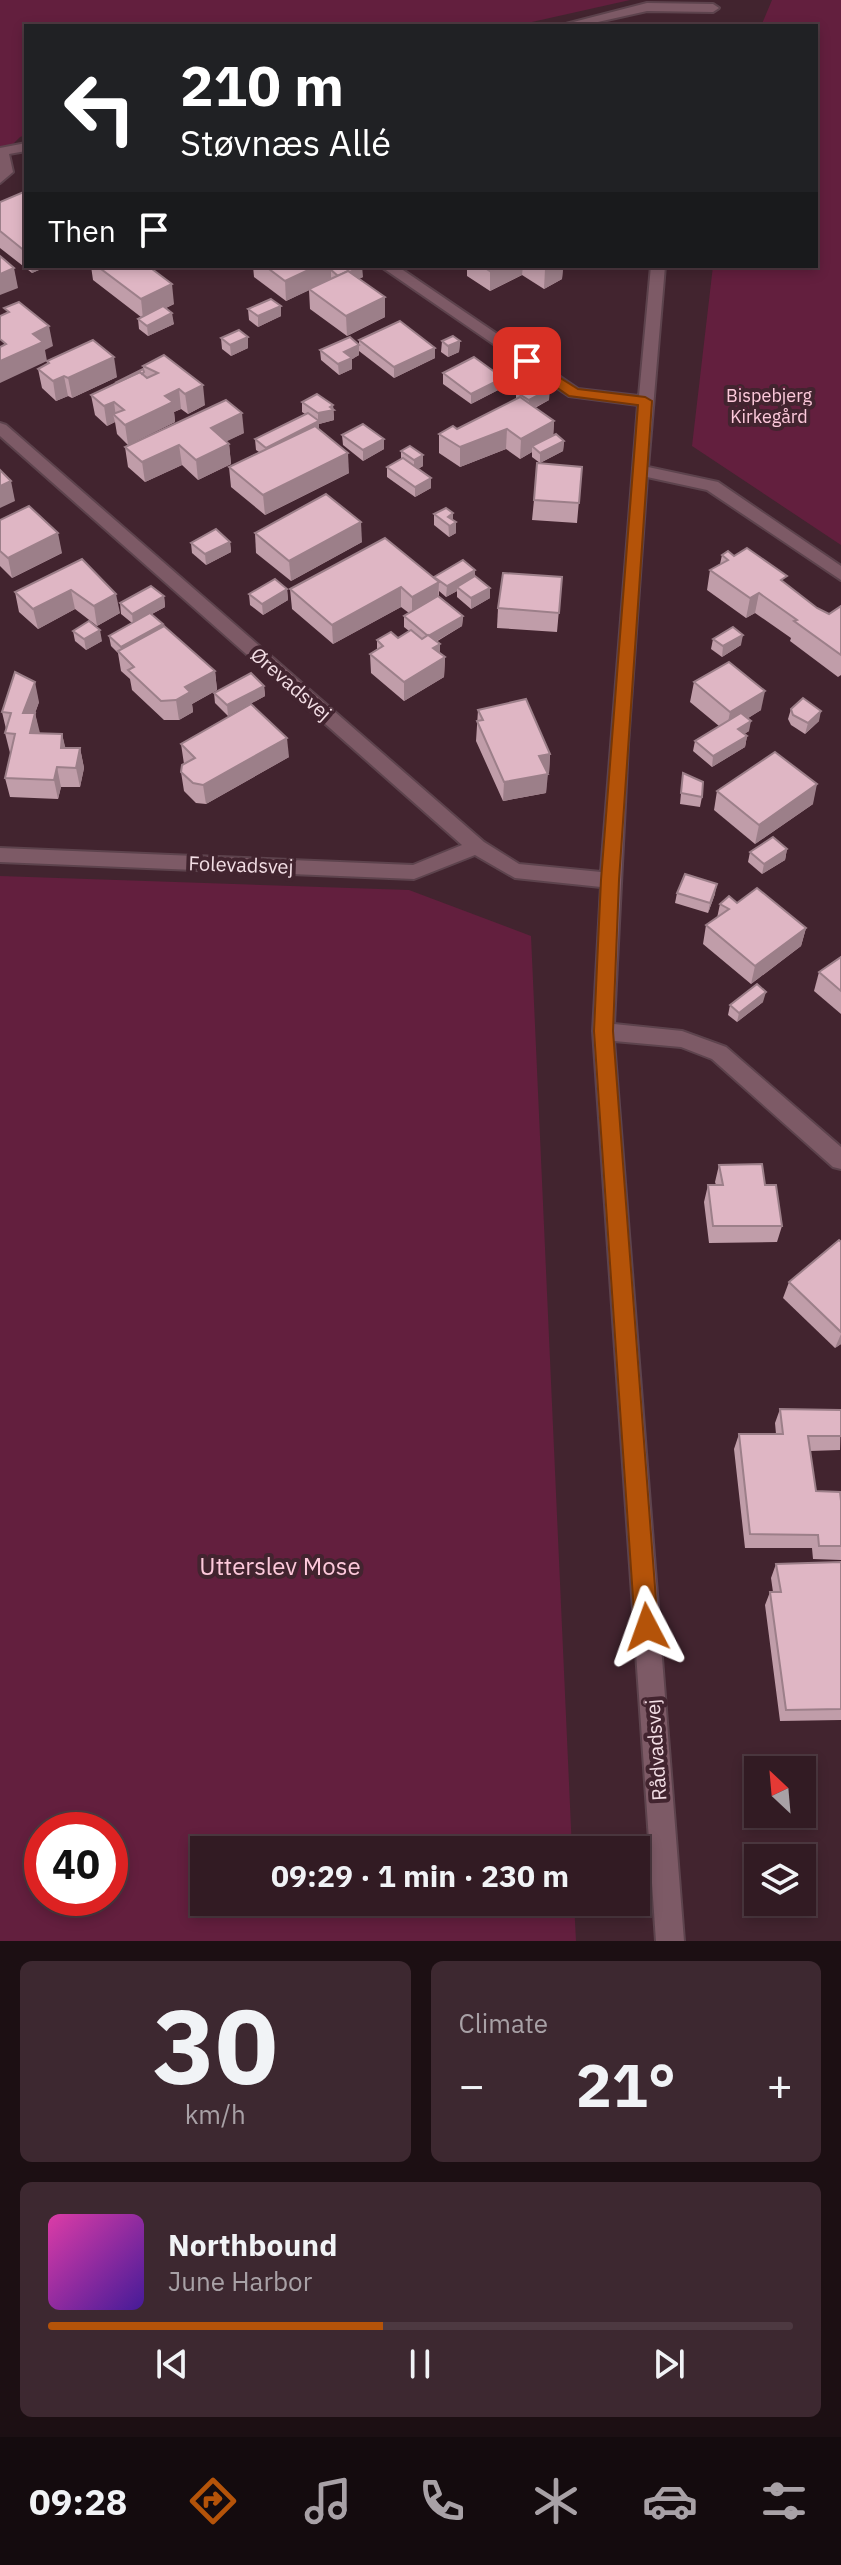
<!DOCTYPE html>
<meta charset="utf-8">
<style>
body{margin:0;font-family:"IBM Plex Sans",sans-serif;background:#3d2830;color:#f1f3f6;height:100vh;display:flex;flex-direction:column;font-size:30px;white-space:nowrap}
*{box-sizing:border-box;margin:0}
p{font-size:26px;color:#a8a1a6}
.icon{flex:none;width:44px;height:44px;fill:none;stroke:currentColor;stroke-width:2;stroke-linecap:round;stroke-linejoin:round}
.map{position:relative;height:1941px;overflow:hidden}
.details{display:flex;flex-direction:column;gap:20px;padding:20px;background:#1c0f13;flex:1}
.details>*{flex:none}
.banner{position:absolute;left:24px;top:24px;width:794px;height:244px;border-radius:0px;box-shadow:0 4px 12px #0003,0 0 0 2px #4d3941;background:#202124;color:#fff;overflow:hidden}
.needle{width:52px;rotate:334deg}
.buttons{position:absolute;left:744px;top:1756px;display:grid;gap:16px}
.buttons a{display:grid;place-items:center;width:72px;height:72px;border-radius:0px;background:#321b23;box-shadow:0 4px 12px #0003,0 0 0 2px #4d3941;font-size:40px}
.speed{position:absolute;left:24px;top:1812px;display:flex;gap:16px;font-size:40px;font-weight:700;text-align:center}
.speed>*{display:grid;place-content:center;width:104px;height:104px;border-radius:50%;background:#321b23;box-shadow:0 4px 12px #0003,0 0 0 2px #4d3941;line-height:1}
.speed .limit{border:12px solid #d22;background:#fff;color:#111}
.pin{position:absolute;display:grid;place-items:center;width:68px;height:68px;color:#fff;margin:-34px;border-radius:16px;box-shadow:0 4px 12px #0006}
.me{position:absolute;width:88px;margin:-44px;rotate:356deg;stroke-linejoin:round;filter:drop-shadow(0 0 6px #0008)}
.turn{display:flex;align-items:center;gap:28px;height:168px;padding:0 24px;font-size:36px}
.turn .icon{width:104px;height:104px;stroke-width:2.5}
.turn b{display:block;font-size:56px;line-height:68px}
.then{display:flex;align-items:center;height:76px;padding:0 24px;background:#0003;gap:16px;font-size:30px}
.big{font-size:60px;font-weight:700;line-height:1.1}
.details .tile{flex:1;display:flex;flex-direction:column;justify-content:center;gap:12px;min-width:0;padding:0 28px;border-radius:12px;background:#3d2830}
.details .dial{align-items:center;gap:0}
.dial b{font-size:104px;line-height:1}
.song{display:flex;align-items:center;gap:24px}
.cover{width:96px;height:96px;border-radius:12px;background:linear-gradient(135deg,hsl(320 70% 55%),hsl(260 70% 35%))}
.played{height:8px;border-radius:4px;background:linear-gradient(90deg,#b45309 45%,#4d3941 45%)}
.keys{display:flex;justify-content:space-around;direction:ltr}
.heat{display:flex;justify-content:space-between;align-items:center;font-size:44px;direction:ltr}
.details .tiles{flex:1;display:grid;gap:20px;grid-template-columns:1fr 1fr}
.tile:last-child{grid-column:span 2}
.trip{position:absolute;left:190px;top:1836px;width:460px;height:80px;border-radius:0px;background:#321b23;box-shadow:0 4px 12px #0003,0 0 0 2px #4d3941;font-weight:700;line-height:80px;text-align:center}
.dock{display:flex;height:128px;justify-content:space-around;align-items:center;background:#140b0e;color:#a8a1a6}
.dock .icon{width:56px;height:56px}
.dock .active{color:#b45309}
.dock b{font-size:36px;color:#f1f3f6}
.map>svg:first-child{display:block}
</style>
<div class="map">
<svg width="841" height="1941" viewBox="0 0 841 1941">
<rect width="100%" height="100%" fill="#42242f"/>
<g fill="#631f3e" fill-rule="evenodd">
<path d="M0,0H630L514,26H26V135L20,137L0,157Z"/>
<path d="M772,0H841V545L692,446L713,266H816V26H761Z"/>
<path d="M0,876L409,890L531,936L572,1850H204V1902H574L576,1941H0ZM42,1830H110V1898H42Z"/>
</g>
<g fill="none" stroke-linecap="round" stroke-linejoin="round">
<g stroke="#5d434d" stroke-width="4">
<g id="minor">
<path d="M647,3L713,4L719,8L713,12L647,11L580,26H558Z"/>
<path d="M26,143V151L9,154L13,172L0,183V148Z"/>
<path d="M380,266H397L578,389L639,396L651,266H665L648,467L718,482L841,566V580L707,490L647,477L628,744L614,1024L682,1031L726,1047L841,1147V1169L833,1167L712,1059L681,1047L614,1041L684,1941H656L593,1031L601,887L515,878L475,855L414,879L0,862V848L413,865L462,845L0,436V423L6,425L484,842L519,864L601,872L638,405L569,396Z"/>
</g>
</g>
<use href="#minor" fill="#7d5a66" fill-rule="evenodd"/>
</g>
<g fill="#c09da9">
<path d="M26,191V266H48L32,273L0,248V202Z"/>
<path d="M91,266H148L174,304L166,308L174,324L148,336L139,329L138,319L141,317L93,280Z"/>
<path d="M253,266H331V269L363,277L358,279L385,317L347,336L310,309L309,290L286,301L254,277Z"/>
<path d="M462,266H563L562,279L544,289L522,275L490,291L467,276V270Z"/>
<path d="M248,309L281,316L258,327L249,320Z"/>
<path d="M248,337V348L231,356L222,349L221,338Z"/>
<path d="M359,340L435,348V358L394,378L359,351Z"/>
<path d="M442,341H460L459,352L448,357L441,352Z"/>
<path d="M320,350L359,355L352,359V369L339,375L321,360Z"/>
<path d="M164,355L205,405L188,414L181,409L174,412L175,422L128,445L117,434L115,422L107,426L95,415L91,395L143,369V366Z"/>
<path d="M47,361L117,377L72,398L68,396L56,401L42,388L38,369L47,364Z"/>
<path d="M443,373L502,388L471,404L443,384Z"/>
<path d="M516,392L549,400L535,408L554,421L553,436L564,441L563,451L540,463L582,467L577,523L532,520L534,500L540,463L532,457V452L520,459L506,449L460,467L439,453V434L457,429L516,399Z"/>
<path d="M302,402L333,405L334,420L319,424V429L349,473L265,515L231,487L229,467L259,452L256,450L255,439L305,414L302,412Z"/>
<path d="M244,433L226,441L229,444L231,464L198,480L182,465L145,482L128,467L125,447Z"/>
<path d="M342,435L384,439V449L363,461L343,445Z"/>
<path d="M401,451L423,466L418,469L431,488L415,497L387,477V467L401,459Z"/>
<path d="M434,514L456,522V533L449,537L434,525Z"/>
<path d="M0,520L62,553L12,578L0,566Z"/>
<path d="M255,533L362,542L291,581L256,553Z"/>
<path d="M230,542L231,552L206,565L192,553L191,543Z"/>
<path d="M722,555L734,556L785,584L817,608L829,614L841,606V675L838,677L790,641L791,638L755,613L746,618L707,590L710,570L720,564Z"/>
<path d="M82,559L120,613L97,626L75,609L38,629L19,612L15,592Z"/>
<path d="M475,576L490,598L471,609L457,597V591L446,597L439,591V596L463,616L462,626L436,642L440,644V653L445,657L444,677L404,701L371,673L370,654L377,649V640L398,638L409,631L404,627V616L409,613L401,607L333,644L292,609L290,589L434,578Z"/>
<path d="M562,577L557,632L497,628L498,608Z"/>
<path d="M287,589L288,600L263,615L250,605L249,594Z"/>
<path d="M164,596L165,607L152,614L163,624V627L215,671L217,690L192,704L193,712L179,720H164L132,690L130,679L121,671L118,653L111,646L109,636L132,623L121,614L120,603Z"/>
<path d="M73,631L102,641L86,650L75,641Z"/>
<path d="M713,639L741,645L722,657L711,649Z"/>
<path d="M694,682L761,710L748,718L749,731L744,734L747,736L745,747L712,767L693,751L695,741L719,726L690,702Z"/>
<path d="M264,686L265,696L228,716L215,703L214,693Z"/>
<path d="M39,702L35,713L39,733L62,734L65,748H80L84,768L80,787H61L58,799L10,797L5,778L11,753H10L5,733L6,729L2,712Z"/>
<path d="M791,709L819,721L805,734L791,725L788,719Z"/>
<path d="M478,710L550,754L549,773H547L546,793L503,801L476,741Z"/>
<path d="M181,744L289,757L206,804L196,803L184,791L181,772L184,764Z"/>
<path d="M683,773L702,797L700,807L680,804Z"/>
<path d="M717,791L813,804L755,844L714,810Z"/>
<path d="M787,849L785,860L762,874L748,862L750,852Z"/>
<path d="M677,893L715,894L708,913L675,903Z"/>
<path d="M737,903L806,928L801,946L751,984L703,944L706,925L717,918L720,904Z"/>
<path d="M841,957V1014L814,991L819,972Z"/>
<path d="M763,1002L737,1022L728,1015L730,1005Z"/>
<path d="M719,1165L765,1185L782,1226L777,1242L709,1243L704,1202L708,1185H716L715,1182Z"/>
<path d="M841,1242V1344L835,1348L783,1298L789,1282Z"/>
<path d="M780,1409L841,1410L840,1450L810,1451L816,1491L841,1501V1560L813,1559L812,1548H745L734,1449L739,1434H776L775,1423Z"/>
<path d="M841,1562V1720L780,1721L765,1605L770,1592H773L771,1578L776,1564Z"/>
</g>
<g fill="#9c7f89">
<path d="M30,266H48L32,273Z"/>
<path d="M317,266H331V280L286,301L285,281Z"/>
<path d="M362,266L363,277L340,288V277Z"/>
<path d="M501,266H523L522,275L490,291V271Z"/>
<path d="M551,266H563L562,279L544,289L545,269Z"/>
<path d="M14,268L18,288L0,295V274Z"/>
<path d="M172,284L174,304L143,319L141,299Z"/>
<path d="M385,297V317L347,336L346,316Z"/>
<path d="M281,306V316L258,327V316Z"/>
<path d="M172,313L174,324L148,336L147,326Z"/>
<path d="M49,326L53,346L45,350L47,361L0,383V361L33,334Z"/>
<path d="M248,337V348L231,356L230,345Z"/>
<path d="M460,341L459,352L448,357V346Z"/>
<path d="M359,345V355L352,359V369L339,375L338,364L344,352Z"/>
<path d="M435,348V358L394,378V367Z"/>
<path d="M114,357L117,377L72,398L68,378Z"/>
<path d="M64,376L68,396L56,401L53,381Z"/>
<path d="M503,378L502,388L471,404V394Z"/>
<path d="M203,385L205,405L188,414L185,394Z"/>
<path d="M179,389L181,409L174,412L175,422L128,445L125,425L165,396Z"/>
<path d="M550,389L549,400L528,411L529,400Z"/>
<path d="M114,402L116,417L113,414L115,422L107,426L104,406Z"/>
<path d="M333,405L334,420L319,424V432L267,458L266,448L318,421V413Z"/>
<path d="M242,413L244,433L213,448L211,428Z"/>
<path d="M554,421L553,441L532,446V452L520,459L521,439Z"/>
<path d="M507,429L506,449L460,467V447Z"/>
<path d="M384,439V449L363,461V450Z"/>
<path d="M564,441L563,451L540,463V453Z"/>
<path d="M229,444L231,464L198,480L196,460Z"/>
<path d="M179,445L182,465L145,482L142,462Z"/>
<path d="M348,453L349,473L265,515L263,495Z"/>
<path d="M423,455V466L414,471V460Z"/>
<path d="M431,478V488L415,497V487Z"/>
<path d="M11,481L15,501L0,508V486Z"/>
<path d="M453,513V524L456,522V533L449,537L448,517Z"/>
<path d="M361,522L362,542L291,581L289,561Z"/>
<path d="M58,533L62,553L12,578L8,558Z"/>
<path d="M230,542L231,552L206,565L205,554Z"/>
<path d="M475,570V581L457,587V591L446,597L447,586Z"/>
<path d="M439,582L438,602L412,616V597Z"/>
<path d="M401,587V607L333,644L332,625Z"/>
<path d="M490,588V598L471,609V598Z"/>
<path d="M287,589L288,600L263,615L262,604Z"/>
<path d="M71,590L75,609L38,629L33,609Z"/>
<path d="M759,593L755,613L746,618L750,598Z"/>
<path d="M116,594L120,613L97,626L94,606Z"/>
<path d="M164,596L165,607L133,624L132,614Z"/>
<path d="M463,616L462,626L428,646V636Z"/>
<path d="M163,624L164,635L123,657L121,647Z"/>
<path d="M100,630L102,641L86,650L84,639Z"/>
<path d="M743,635L741,645L722,657L723,646Z"/>
<path d="M440,644V660L445,657L444,677L404,701V682L433,648Z"/>
<path d="M215,671L217,690L192,704L193,712L179,720L176,700L185,687Z"/>
<path d="M35,682L39,702L28,733L23,713Z"/>
<path d="M264,686L265,696L228,716L227,705Z"/>
<path d="M765,691L761,710L726,732L730,712Z"/>
<path d="M821,711L819,721L805,734L808,723Z"/>
<path d="M35,713L40,733L34,752L30,733Z"/>
<path d="M751,721L749,731L736,739L738,729Z"/>
<path d="M62,734L67,754L61,748Z"/>
<path d="M747,736L745,747L712,767L713,756Z"/>
<path d="M287,738L289,757L206,804L203,785Z"/>
<path d="M80,748L84,768L80,787L76,768Z"/>
<path d="M550,754L549,773L538,775L539,756Z"/>
<path d="M57,767L61,787L58,799L54,780Z"/>
<path d="M548,774L546,793L503,801L504,782Z"/>
<path d="M817,784L813,804L755,844L759,825Z"/>
<path d="M787,849L785,860L762,874L764,864Z"/>
<path d="M717,884L715,894L708,913L710,903Z"/>
<path d="M806,928L801,946L751,984L755,966Z"/>
<path d="M766,992L763,1002L737,1022L739,1013Z"/>
<path d="M841,1334V1344L835,1348Z"/>
</g>
<g fill="#dfb6c4" stroke="#9c7f89" stroke-width="2">
<path d="M26,191V252L0,231V202Z"/>
<path d="M0,256L14,268L0,274Z"/>
<path d="M97,266H148L172,284L141,299Z"/>
<path d="M265,266H317L285,281Z"/>
<path d="M337,266H362L350,272L348,271L338,276L330,269Z"/>
<path d="M482,266H501L490,271Z"/>
<path d="M348,271L385,297L346,316L309,289Z"/>
<path d="M271,299L281,306L258,316L248,309Z"/>
<path d="M19,302L49,326L33,334L43,342L0,361V347L6,344L0,339V316L9,312L4,308Z"/>
<path d="M163,306L172,313L147,326L138,319Z"/>
<path d="M400,321L435,348L394,367L359,340Z"/>
<path d="M239,330L248,337L230,345L221,338Z"/>
<path d="M453,336L460,341L448,346L442,341Z"/>
<path d="M350,337L359,345L344,352L352,358L338,364L320,350Z"/>
<path d="M93,340L114,357L68,378L64,376L53,381L38,369L49,363L47,361Z"/>
<path d="M164,355L203,385L185,394L179,389L165,396L173,402L125,425L113,414L124,410L114,402L104,406L91,395L140,372L147,378L158,373L143,366Z"/>
<path d="M474,357L503,378L471,394L443,373Z"/>
<path d="M143,369L144,372L142,374L140,372L116,383H115Z"/>
<path d="M537,381L550,389L529,400L516,392Z"/>
<path d="M317,394L333,405L330,407L334,410L318,413L302,402Z"/>
<path d="M520,397L554,421L521,439L507,429L460,447L439,434L453,426L457,429Z"/>
<path d="M226,400L242,413L211,428L229,444L196,460L179,445L142,462L125,447Z"/>
<path d="M308,413L319,421L266,448L255,439Z"/>
<path d="M363,424L384,439L363,450L342,435Z"/>
<path d="M315,426L348,453L263,495L229,467Z"/>
<path d="M556,434L564,441L540,453L532,446Z"/>
<path d="M410,446L423,455L414,460L401,451Z"/>
<path d="M403,458L431,478L415,487L387,467Z"/>
<path d="M537,463L582,467L579,503L534,500Z"/>
<path d="M0,470L11,481L0,486Z"/>
<path d="M326,494L361,522L289,561L255,533Z"/>
<path d="M29,506L58,533L8,558L0,551V520Z"/>
<path d="M446,508L453,513L448,517L456,522L450,526L434,514Z"/>
<path d="M216,529L230,542L205,554L191,543Z"/>
<path d="M385,538L439,582L412,597L401,587L332,625L290,589Z"/>
<path d="M747,548L787,576L781,580L817,608L829,614L841,606V655L794,621L797,620L759,593L750,598L710,570L728,560L722,555L728,551L734,556Z"/>
<path d="M82,559L116,594L94,606L71,590L33,609L15,592Z"/>
<path d="M463,560L475,570L447,586L434,577Z"/>
<path d="M503,573L562,577L559,613L498,608Z"/>
<path d="M475,576L490,588L471,598L457,587Z"/>
<path d="M275,579L287,589L262,604L249,594Z"/>
<path d="M151,586L164,596L132,614L120,603Z"/>
<path d="M438,596L463,616L428,636L404,616Z"/>
<path d="M150,613L163,624L121,647L109,636Z"/>
<path d="M89,621L100,630L84,639L73,631Z"/>
<path d="M164,626L215,671L185,687L190,692L176,700L161,701L128,670L134,667L118,651Z"/>
<path d="M733,627L743,635L723,646L713,639Z"/>
<path d="M411,630L422,639L428,635L440,644L433,648L445,657L404,682L370,654L383,646L377,640L391,632L398,638Z"/>
<path d="M729,662L765,691L730,712L694,682Z"/>
<path d="M15,672L35,682L23,713H35L30,733L62,734L61,748H80L76,768L57,767L54,780L5,778L15,734L5,733L11,713L2,712Z"/>
<path d="M251,673L264,686L227,705L214,693Z"/>
<path d="M803,698L821,711L808,723L793,715L791,709Z"/>
<path d="M526,699L550,754L539,756L548,774L504,782L477,721L483,720L478,710Z"/>
<path d="M251,704L287,738L203,785L193,783L181,772L182,765L195,758L181,744Z"/>
<path d="M741,713L751,721L738,729L747,736L713,756L695,741Z"/>
<path d="M775,752L817,784L759,825L717,791Z"/>
<path d="M683,773L703,782L702,797L681,793Z"/>
<path d="M773,837L787,849L764,864L750,852Z"/>
<path d="M685,874L717,884L710,903L677,893Z"/>
<path d="M757,888L806,928L755,966L706,925L729,909L720,904L729,896L737,903Z"/>
<path d="M841,957V991L819,972Z"/>
<path d="M757,984L766,992L739,1013L730,1005Z"/>
<path d="M762,1164L765,1185H776L782,1226H713L708,1185H723L719,1165Z"/>
<path d="M839,1240L841,1242V1332L789,1282Z"/>
<path d="M780,1409L841,1410V1436H808L816,1491L840,1492L841,1501V1546H819L818,1535L750,1534L739,1434H783Z"/>
<path d="M841,1562V1709L786,1710L770,1592H781L776,1564Z"/>
</g>
<path fill="#b45309" stroke="#753606" stroke-width="2" d="M527,357L578,389L645,397L652,401L619,880L613,1031L658,1627L655,1636L647,1639L639,1636L635,1627L594,1031L601,880L638,405L569,396L523,364L521,361Z"/>
<g text-anchor="middle" stroke-width="8" stroke-linejoin="round" paint-order="stroke">
<g font-size="18" fill="#fdc9db" stroke="#42242f">
<text x="769" y="402">Bispebjerg<tspan x="769" dy="21">Kirkegård</tspan></text>
</g>
<g font-size="20" fill="#f3dee5" stroke="#42242f">
<text transform="translate(291 684) rotate(41)" y="7">Ørevadsvej</text>
<text transform="translate(241 865) rotate(2)" y="7">Folevadsvej</text>
<text transform="translate(656 1750) rotate(-94)" y="7">Rådvadsvej</text>
</g>
<g font-size="24" fill="#fdc9db" stroke="#42242f">
<text x="280" y="1575">Utterslev Mose</text>
</g>
</g>
</svg>
<div class="buttons">
<a><svg class="needle" viewBox="-14 -14 28 28"><path d="M0-13l5 13h-10z" fill="#e53935"/><path d="M0 13l5-13h-10z" fill="#a8a1a6"/></svg></a>
<a><svg class="icon" aria-label="layers" viewBox="0 0 24 24"><path d="M12 4l9 5-9 5-9-5zM3 14l9 5 9-5"/></svg></a>
</div>
<div class="speed"><div class="limit">40</div></div>
<div class="pin" style="left:527px;top:361px;background:#d93025"><svg class="icon" aria-label="arrive" viewBox="0 0 24 24"><path d="M6 21V4h12l-3 4 3 4H6"/></svg></div>
<svg class="me" style="left:647px;top:1627px" viewBox="-20 -20 40 40"><path d="M0-17L14 15 0 8-14 15z" fill="#b45309" stroke="#fff" stroke-width="4"/></svg>
<div class="trip">09:29 · 1 min · 230 m</div>
<div class="banner">
<div class="turn"><svg class="icon" aria-label="left" viewBox="0 0 24 24"><path d="M17 20v-9H6M10 6l-5 5 5 5"/></svg><div><b>210 m</b>Støvnæs Allé</div></div>
<div class="then">Then<svg class="icon" aria-label="arrive" viewBox="0 0 24 24"><path d="M6 21V4h12l-3 4 3 4H6"/></svg></div>
</div>
</div>
<section class="details">
<div class="tiles">
<div class="tile dial"><b>30</b><p>km/h</p></div>
<div class="tile"><p>Climate</p>
<div class="heat"><a>−</a><b class="big">21°</b><a>+</a></div>
</div>
<div class="tile">
<div class="song"><i class="cover"></i><div><b>Northbound</b><p>June Harbor</p></div></div>
<div class="played"></div>
<div class="keys"><svg class="icon" aria-label="previous" viewBox="0 0 24 24"><path d="M18 5L8 12l10 7zM5 5v14"/></svg><svg class="icon" aria-label="pause" viewBox="0 0 24 24"><path d="M8 5v14M16 5v14"/></svg><svg class="icon" aria-label="next" viewBox="0 0 24 24"><path d="M6 5l10 7-10 7zM19 5v14"/></svg></div>
</div>
</div>
</section>
<nav class="dock">
<b>09:28</b>
<svg class="icon active" aria-label="directions" viewBox="0 0 24 24"><path d="M12 3l9 9-9 9-9-9zM9 14v-3h6M13 9l2 2-2 2"/></svg>
<svg class="icon" aria-label="music" viewBox="0 0 24 24"><path d="M9 18V5l10-2v13"/><circle cx="6" cy="18" r="3"/><circle cx="16" cy="16" r="3"/></svg>
<svg class="icon" aria-label="phone" viewBox="0 0 24 24"><path d="M5 4h4l2 5-3 2q2 4 5 5l2-3 5 2v4C11 20 4 13 5 4z"/></svg>
<svg class="icon" aria-label="climate" viewBox="0 0 24 24"><path d="M12 3v18M4 7l16 10M4 17L20 7"/></svg>
<svg class="icon" aria-label="car" viewBox="0 0 24 24"><path d="M5 17H2v-5l4-1 3-4h7l3 4 3 1v5h-3M9 17h6M6 11h13"/><circle cx="7" cy="17" r="2"/><circle cx="17" cy="17" r="2"/></svg>
<svg class="icon" aria-label="filters" viewBox="0 0 24 24"><path d="M4 7h16M4 17h16"/><circle cx="9" cy="7" r="2"/><circle cx="15" cy="17" r="2"/></svg>
</nav>
